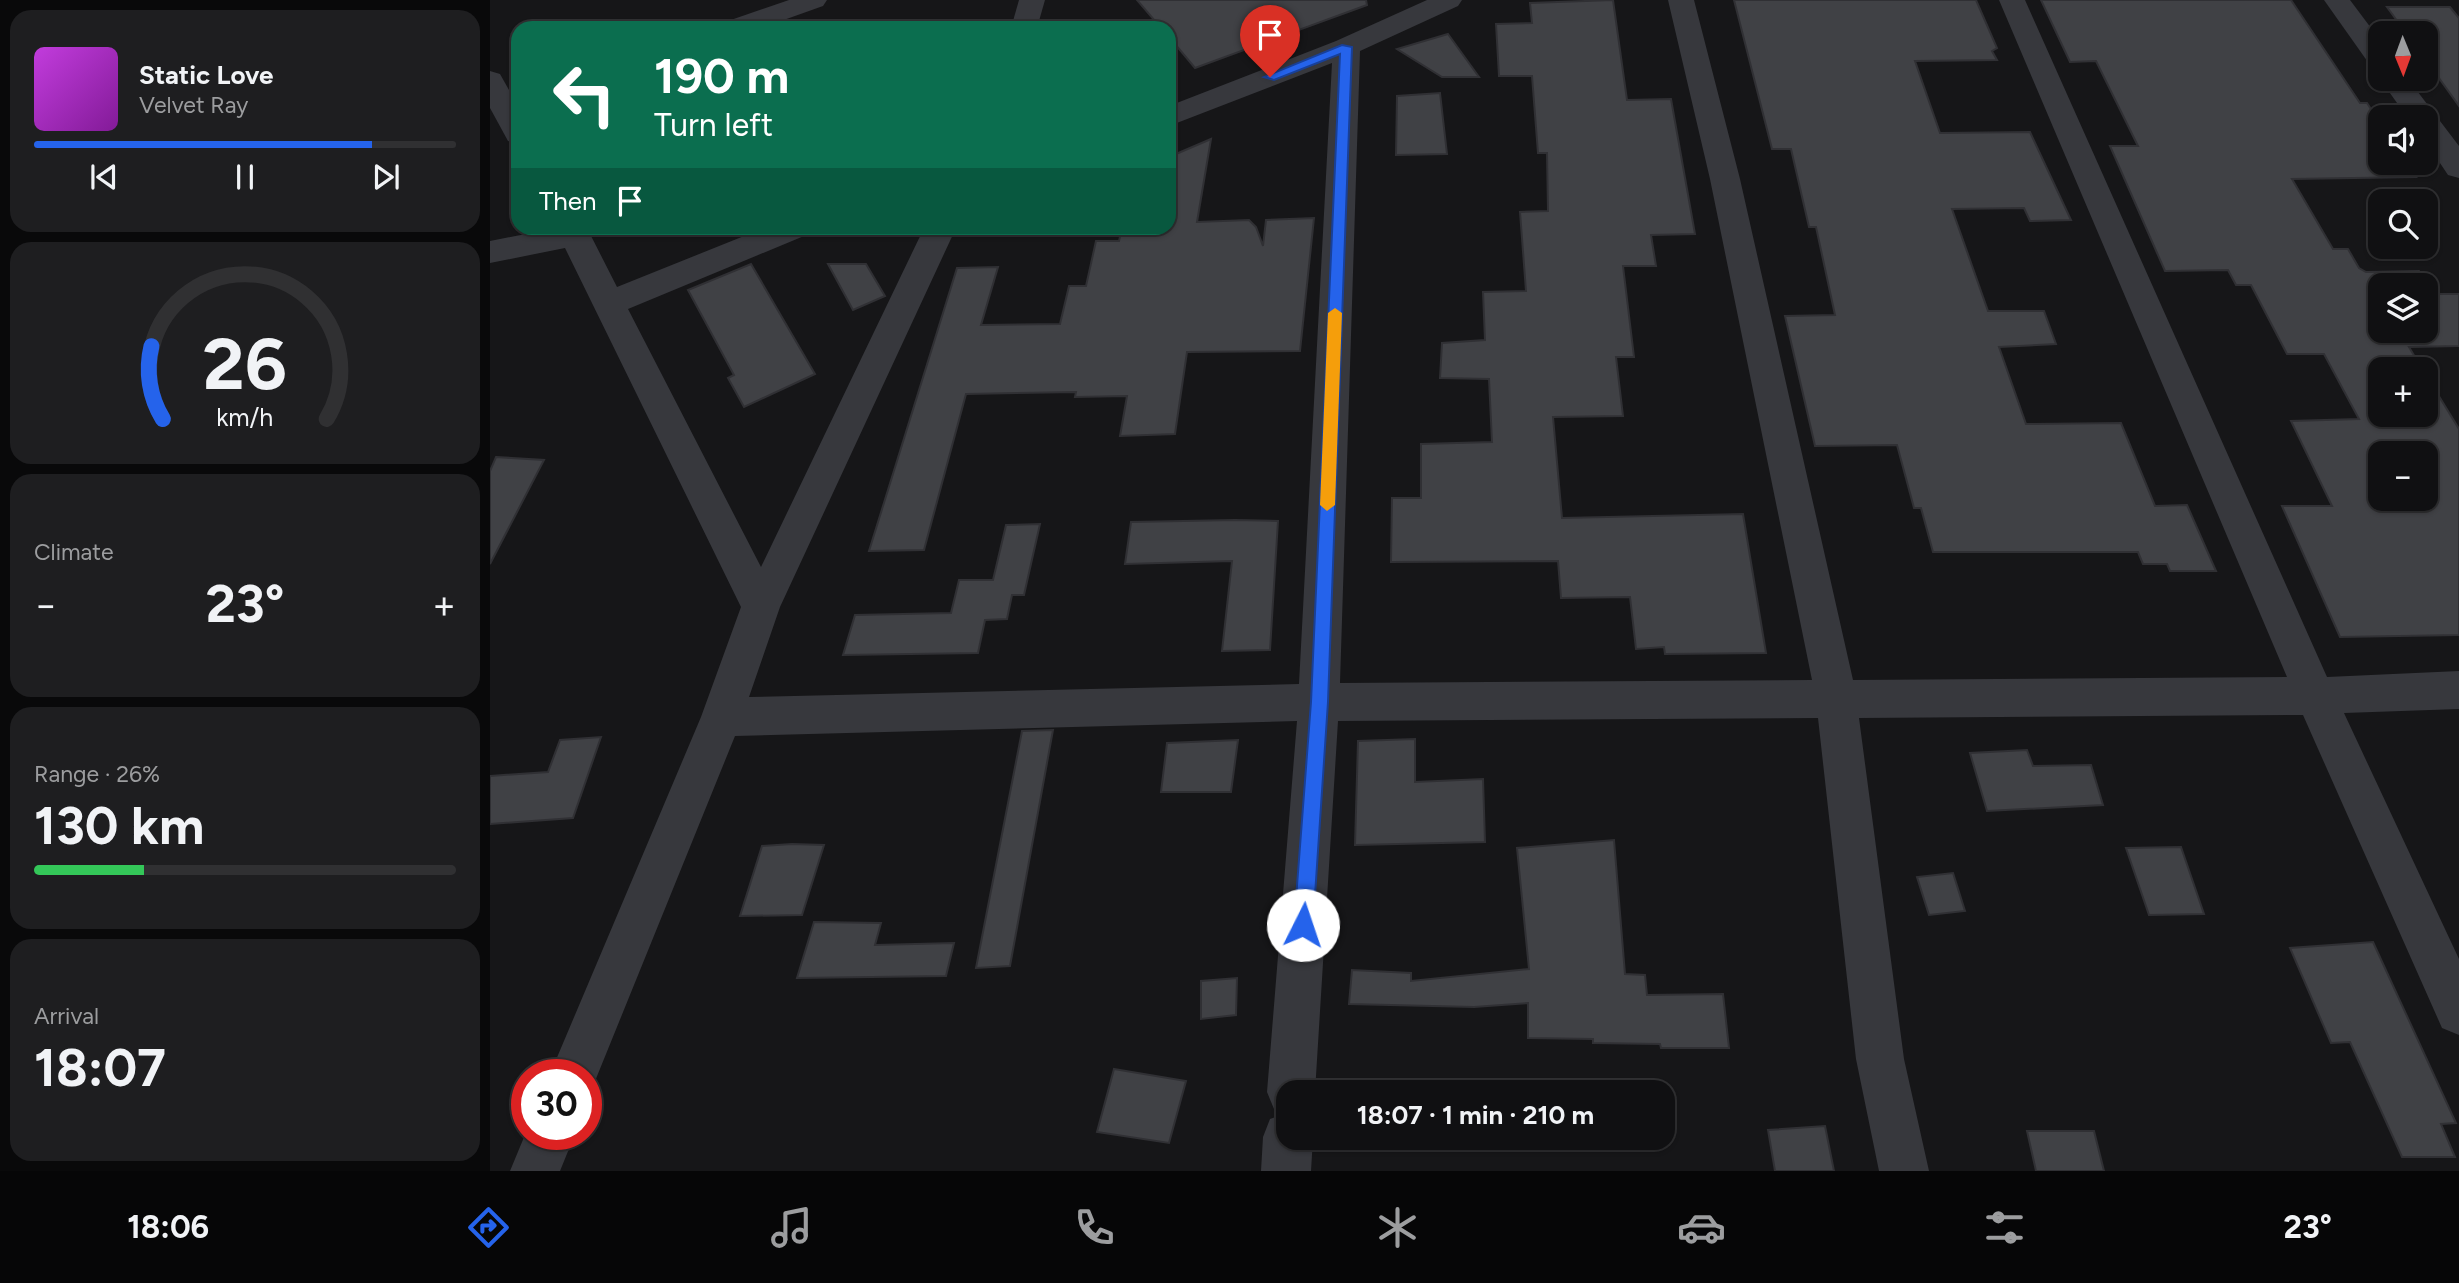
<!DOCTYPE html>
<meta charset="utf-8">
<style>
body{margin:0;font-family:Figtree,sans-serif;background:#1e1e20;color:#f1f3f6;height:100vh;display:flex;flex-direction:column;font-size:26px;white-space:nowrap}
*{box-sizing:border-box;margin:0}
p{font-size:23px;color:#9c9d9f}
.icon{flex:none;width:38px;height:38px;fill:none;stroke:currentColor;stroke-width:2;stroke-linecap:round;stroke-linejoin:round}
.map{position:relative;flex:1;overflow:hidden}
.sheet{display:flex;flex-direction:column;gap:10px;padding:10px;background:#09090a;width:490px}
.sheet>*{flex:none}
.guide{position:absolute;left:21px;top:21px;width:665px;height:214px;border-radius:21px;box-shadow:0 2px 5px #0004,0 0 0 2px #303032;background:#0b6e4f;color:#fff;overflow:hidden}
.needle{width:46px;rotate:179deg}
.buttons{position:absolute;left:1878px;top:21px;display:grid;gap:14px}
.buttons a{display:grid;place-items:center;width:70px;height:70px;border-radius:14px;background:#101012;box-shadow:0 2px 5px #0004,0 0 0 2px #303032;font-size:35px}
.speed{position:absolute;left:21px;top:1059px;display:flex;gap:14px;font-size:35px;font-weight:700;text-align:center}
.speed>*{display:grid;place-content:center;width:91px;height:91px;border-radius:50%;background:#101012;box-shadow:0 2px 5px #0004,0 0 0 2px #303032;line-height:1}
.speed .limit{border:10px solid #d22;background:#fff;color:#111}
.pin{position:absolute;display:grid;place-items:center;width:60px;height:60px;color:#fff;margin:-72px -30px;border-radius:50% 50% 50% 0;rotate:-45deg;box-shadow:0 0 7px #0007}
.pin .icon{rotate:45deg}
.me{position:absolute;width:77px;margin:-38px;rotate:4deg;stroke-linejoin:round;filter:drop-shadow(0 0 5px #0008)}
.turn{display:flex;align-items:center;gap:24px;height:147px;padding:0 28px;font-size:32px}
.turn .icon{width:91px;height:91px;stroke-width:2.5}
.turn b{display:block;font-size:49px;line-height:60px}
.then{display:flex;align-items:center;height:66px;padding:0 28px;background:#0003;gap:14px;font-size:26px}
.big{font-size:52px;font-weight:700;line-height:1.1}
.sheet .tile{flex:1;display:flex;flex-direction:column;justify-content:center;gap:10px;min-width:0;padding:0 24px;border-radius:21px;background:#1e1e20}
.sheet .dial{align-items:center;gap:0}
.dial svg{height:182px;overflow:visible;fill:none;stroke:#303032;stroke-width:7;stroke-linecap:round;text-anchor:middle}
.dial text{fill:#f1f3f6;stroke:none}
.song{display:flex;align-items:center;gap:21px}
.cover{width:84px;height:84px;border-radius:10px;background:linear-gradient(135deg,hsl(290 70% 55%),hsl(290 70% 35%))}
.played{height:7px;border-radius:4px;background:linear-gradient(90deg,#2563eb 80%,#303032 80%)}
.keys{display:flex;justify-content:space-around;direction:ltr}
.heat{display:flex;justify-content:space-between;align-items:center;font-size:38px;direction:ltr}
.charge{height:10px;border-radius:5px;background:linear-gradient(90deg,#34c759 26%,#303032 0)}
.trip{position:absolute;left:786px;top:1080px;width:399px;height:70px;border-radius:21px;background:#101012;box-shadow:0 2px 5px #0004,0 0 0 2px #303032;font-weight:700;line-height:70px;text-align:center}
.tabs{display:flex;height:112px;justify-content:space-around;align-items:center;background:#060607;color:#9c9d9f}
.tabs .icon{width:49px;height:49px}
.tabs .active{color:#2563eb}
.tabs b{font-size:32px;color:#f1f3f6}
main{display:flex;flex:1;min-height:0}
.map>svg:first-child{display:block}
</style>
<main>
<section class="sheet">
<div class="tile">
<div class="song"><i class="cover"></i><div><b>Static Love</b><p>Velvet Ray</p></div></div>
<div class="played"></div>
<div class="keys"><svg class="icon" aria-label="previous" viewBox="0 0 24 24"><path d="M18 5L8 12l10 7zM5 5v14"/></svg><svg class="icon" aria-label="pause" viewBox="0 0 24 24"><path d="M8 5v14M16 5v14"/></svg><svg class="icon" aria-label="next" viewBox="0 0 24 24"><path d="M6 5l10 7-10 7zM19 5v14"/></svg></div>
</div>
<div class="tile dial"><svg viewBox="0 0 100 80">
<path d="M14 69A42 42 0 1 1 86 69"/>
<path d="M14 69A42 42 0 0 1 9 37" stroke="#2563eb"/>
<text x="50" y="56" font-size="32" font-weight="700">26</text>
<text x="50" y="72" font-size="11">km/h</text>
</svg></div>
<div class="tile"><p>Climate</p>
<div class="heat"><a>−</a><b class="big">23°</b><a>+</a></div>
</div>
<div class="tile"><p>Range · 26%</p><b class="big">130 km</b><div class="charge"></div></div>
<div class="tile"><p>Arrival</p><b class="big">18:07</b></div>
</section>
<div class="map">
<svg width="1969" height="1171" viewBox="0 0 1969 1171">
<rect width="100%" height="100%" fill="#161618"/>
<g fill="#404145" stroke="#303034" stroke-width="2" fill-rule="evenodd">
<path d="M647,0H876L877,5L705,68L679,37V28H671Z"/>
<path d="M1123,0L1137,100L1181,99L1205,234L1161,235L1166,266H1133L1144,357H1126L1133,416L1063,417L1072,518L1253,514L1276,653L1175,654L1174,647L1146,649L1140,597L1071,598L1068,561L901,562L902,498H931V444L1002,442L999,379L950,378L952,343L995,340L993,292L1036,291L1030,212L1058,211L1057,153H1048L1042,76H1009L1006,24L1042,23L1040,3Z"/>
<path d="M1244,0H1486L1507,48L1502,51L1507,60L1425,61L1450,133L1540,132L1581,220L1540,221L1534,208L1462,209L1498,311H1554L1566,344L1509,347L1536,424L1631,423L1665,506L1697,505L1726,571H1680L1677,564H1653L1648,552H1443L1431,508H1424L1407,445L1325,446L1295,316L1345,315L1326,227H1319L1301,149H1282Z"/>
<path d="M1551,0H1801L1870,103H1877L1890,123V163H1916L1926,177L1802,179L1843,249H1858L1869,268L1876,272L1929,271L1944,294H1969V346L1919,347L1932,369H1890V415H1936V375L1969,429V635L1850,637L1792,506H1842L1801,421L1869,419L1834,354H1797L1761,285H1746L1738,270L1675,271L1620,146H1648L1606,61L1580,62ZM1890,285H1936V331H1890ZM1890,453H1936V499H1890Z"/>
<path d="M1897,7H1960L1969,18V106L1936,60V33H1916Z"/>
<path d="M958,34L989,77H952L907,49Z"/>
<path d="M950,93L957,154L906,155L907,96Z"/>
<path d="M721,139L707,222L759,220L766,227L773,246L776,220L824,218L810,351L697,352L685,434L630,436L637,396L585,397L586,392L476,394L434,550L379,551L467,268L508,267L491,325L570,324L579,286H596L606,241H629L632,228H679V157Z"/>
<path d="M261,264L325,374L254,407L238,378L244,375L198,290Z"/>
<path d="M338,264H376L395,296L363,310Z"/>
<path d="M6,457L54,460L0,564V471Z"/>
<path d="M745,520L788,521L780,650L732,651L742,561L635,564L641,522Z"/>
<path d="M550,524L534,595H522L517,619L495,620L488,653L353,655L365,615L461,613L469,580H503L516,525Z"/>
<path d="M563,730L520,966L486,968L532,731Z"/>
<path d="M111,737L83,818L0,824V776L58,772L70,740Z"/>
<path d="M925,739V782L993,779L995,842L865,845L868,741Z"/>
<path d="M748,740L741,792H671L677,743Z"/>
<path d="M1537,750L1543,766L1601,765L1613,805L1497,811L1480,753Z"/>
<path d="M1124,840L1135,974L1155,975L1157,995L1233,994L1239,1048H1171L1170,1044L1103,1043V1039L1038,1038V1003L984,1007L859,1004L862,970L921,973V981L1039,969L1027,848Z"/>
<path d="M302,844L334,845L312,915L250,916L272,846Z"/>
<path d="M1691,847L1714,914L1659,915L1636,848Z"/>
<path d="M1463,873L1475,911L1439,915L1427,877Z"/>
<path d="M324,922L391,923L385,945L464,943L456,976L307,978Z"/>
<path d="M1883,942L1966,1123L1951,1124L1965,1157H1912L1860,1042L1841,1043L1800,948Z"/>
<path d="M747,978L746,1015L711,1019V981Z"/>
<path d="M624,1069L696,1081L679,1143L607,1132Z"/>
<path d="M1335,1126L1344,1171H1285L1278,1130Z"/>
<path d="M1537,1131H1604L1614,1171H1546Z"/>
</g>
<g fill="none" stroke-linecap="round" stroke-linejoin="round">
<g fill="#37383d" fill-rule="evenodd">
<path d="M299,0H337L333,6L271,28H232L235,22Z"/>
<path d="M529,0H555L547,28H521Z"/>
<path d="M937,0H972L968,6L870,51L850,683L1322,680L1220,179L1178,0H1204L1250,179L1363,680L1797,677L1509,0H1535L1837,677L1969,671V709L1854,713L1969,959V1035L1952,1028L1813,715L1369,718L1414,1059L1439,1171H1389L1366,1059L1328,718L848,721L825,1092H798V1138H823L821,1171H771L773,1137L780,1119L794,1114L784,1109L777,1092L807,721L245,736L101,1091L96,1093V1074H60L211,717L251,607L75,248L0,263V241L66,228H97L127,287L274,228H318L314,236L138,309L271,567L434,228H466L290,607L259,697L809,684L842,63L679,126V106L846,41Z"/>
<path d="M1834,0H1860L1890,40V68L1880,65Z"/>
<path d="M0,71L10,74L28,106V144L18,141L0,108Z"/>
<path d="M1890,79H1918L1969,146V178L1958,175L1936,142V117H1917Z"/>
<path d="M37,1130V1134H85L70,1171H20Z"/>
</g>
</g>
<path fill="#2563eb" stroke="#184099" stroke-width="2" d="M852,45L862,47L838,702L823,925L820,932L813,934L807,932L804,925L821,702L850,54L784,80L774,77Z"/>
<path fill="#f59e0b" d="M845,308L852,313L845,505L837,511L830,505L838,313Z"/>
</svg>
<div class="buttons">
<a><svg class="needle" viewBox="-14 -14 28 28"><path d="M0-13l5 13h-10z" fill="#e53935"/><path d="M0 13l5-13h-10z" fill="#9c9d9f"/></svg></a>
<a><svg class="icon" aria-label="sound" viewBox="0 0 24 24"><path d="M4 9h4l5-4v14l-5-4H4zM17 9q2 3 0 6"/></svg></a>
<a><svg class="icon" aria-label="search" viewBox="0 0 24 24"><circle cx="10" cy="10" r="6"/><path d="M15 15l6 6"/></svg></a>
<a><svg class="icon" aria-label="layers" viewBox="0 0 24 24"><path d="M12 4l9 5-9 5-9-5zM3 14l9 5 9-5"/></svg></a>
<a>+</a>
<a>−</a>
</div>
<div class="speed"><div class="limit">30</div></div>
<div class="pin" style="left:780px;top:77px;background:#d93025"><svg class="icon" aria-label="arrive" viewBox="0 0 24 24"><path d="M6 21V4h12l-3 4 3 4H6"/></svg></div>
<svg class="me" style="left:813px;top:925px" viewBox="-20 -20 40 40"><circle r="19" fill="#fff"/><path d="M0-13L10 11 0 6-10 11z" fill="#2563eb"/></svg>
<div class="trip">18:07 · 1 min · 210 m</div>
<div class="guide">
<div class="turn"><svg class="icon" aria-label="left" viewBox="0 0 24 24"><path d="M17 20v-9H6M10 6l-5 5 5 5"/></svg><div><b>190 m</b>Turn left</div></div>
<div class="then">Then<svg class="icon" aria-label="arrive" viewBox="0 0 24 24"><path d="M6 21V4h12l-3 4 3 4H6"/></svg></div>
</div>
</div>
</main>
<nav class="tabs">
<b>18:06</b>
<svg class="icon active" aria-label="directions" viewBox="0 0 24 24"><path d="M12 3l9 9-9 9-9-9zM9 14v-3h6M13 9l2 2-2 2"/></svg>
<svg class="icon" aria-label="music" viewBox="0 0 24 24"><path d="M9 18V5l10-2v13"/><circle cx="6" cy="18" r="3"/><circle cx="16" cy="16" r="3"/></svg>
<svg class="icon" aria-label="phone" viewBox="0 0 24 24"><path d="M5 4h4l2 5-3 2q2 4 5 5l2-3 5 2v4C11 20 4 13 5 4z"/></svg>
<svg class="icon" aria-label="climate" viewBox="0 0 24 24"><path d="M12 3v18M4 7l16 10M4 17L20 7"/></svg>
<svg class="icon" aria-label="car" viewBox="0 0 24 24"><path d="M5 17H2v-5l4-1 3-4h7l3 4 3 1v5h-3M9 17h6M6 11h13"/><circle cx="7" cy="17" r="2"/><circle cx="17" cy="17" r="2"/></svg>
<svg class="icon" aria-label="filters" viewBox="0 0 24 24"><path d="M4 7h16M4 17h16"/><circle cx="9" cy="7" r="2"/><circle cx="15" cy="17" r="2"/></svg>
<b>23°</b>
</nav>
